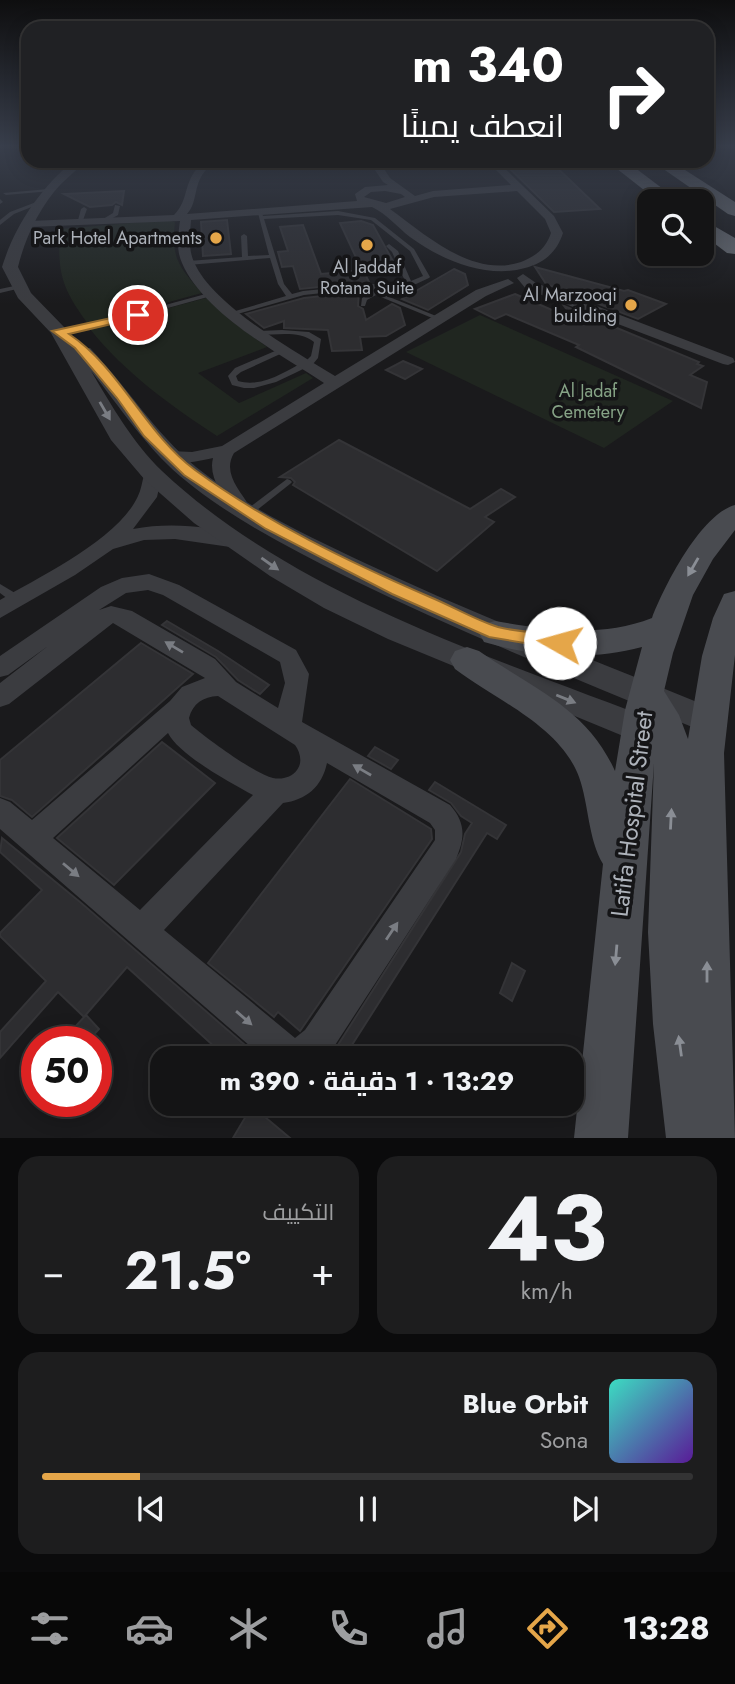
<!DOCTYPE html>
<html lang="ar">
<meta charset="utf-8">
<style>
body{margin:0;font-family:Jost,Cairo,sans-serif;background:#1d1d1e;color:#f1f3f6;direction:rtl;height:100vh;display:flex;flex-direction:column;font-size:26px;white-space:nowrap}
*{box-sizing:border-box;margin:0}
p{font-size:23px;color:#9d9ea0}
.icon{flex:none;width:38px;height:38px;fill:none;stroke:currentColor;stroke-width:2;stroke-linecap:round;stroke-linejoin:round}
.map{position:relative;height:1138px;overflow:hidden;direction:ltr}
.side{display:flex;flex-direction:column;gap:18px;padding:18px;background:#0b0b0c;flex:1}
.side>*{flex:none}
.banner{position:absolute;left:21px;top:21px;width:693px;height:147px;border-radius:21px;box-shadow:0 4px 18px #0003,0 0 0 2px #333334;direction:rtl;background:#202124;color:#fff;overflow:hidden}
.buttons{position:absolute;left:637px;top:189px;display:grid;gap:14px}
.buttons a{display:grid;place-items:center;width:77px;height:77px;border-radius:14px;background:#141415;box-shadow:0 4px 18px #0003,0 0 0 2px #333334;font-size:35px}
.speed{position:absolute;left:21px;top:1026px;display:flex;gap:14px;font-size:35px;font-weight:700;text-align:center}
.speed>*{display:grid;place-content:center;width:91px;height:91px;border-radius:50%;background:#141415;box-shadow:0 4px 18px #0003,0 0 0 2px #333334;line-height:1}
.speed .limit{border:10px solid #d22;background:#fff;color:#111}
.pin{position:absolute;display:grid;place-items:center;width:60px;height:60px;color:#fff;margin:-30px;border:4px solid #fff;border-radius:50%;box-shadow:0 2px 7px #0007}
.me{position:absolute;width:77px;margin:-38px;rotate:277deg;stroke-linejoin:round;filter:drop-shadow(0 0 5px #0008)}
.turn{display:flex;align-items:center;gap:24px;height:147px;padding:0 35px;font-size:32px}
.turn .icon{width:91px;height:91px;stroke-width:2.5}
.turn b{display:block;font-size:49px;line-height:60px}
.big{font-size:52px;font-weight:700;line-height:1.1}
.side .tile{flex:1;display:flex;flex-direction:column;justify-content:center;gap:10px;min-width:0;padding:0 24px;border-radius:21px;background:#1d1d1e}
.side .dial{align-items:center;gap:0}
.dial b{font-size:91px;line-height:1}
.song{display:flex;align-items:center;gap:21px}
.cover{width:84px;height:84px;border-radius:10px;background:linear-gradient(135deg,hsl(170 70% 55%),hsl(270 70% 35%))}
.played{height:7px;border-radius:4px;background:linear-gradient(90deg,#e5a649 15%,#333334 15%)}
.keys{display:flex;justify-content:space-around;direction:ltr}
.heat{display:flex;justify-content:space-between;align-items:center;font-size:38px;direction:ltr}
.side .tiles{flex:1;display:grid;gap:18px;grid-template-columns:1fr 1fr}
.tile:last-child{grid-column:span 2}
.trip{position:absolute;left:150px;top:1046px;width:434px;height:70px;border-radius:21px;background:#141415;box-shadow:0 4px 18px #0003,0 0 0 2px #333334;font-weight:700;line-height:70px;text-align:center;direction:rtl}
.tab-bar{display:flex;height:112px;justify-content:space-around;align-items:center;background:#080808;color:#9d9ea0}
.tab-bar .icon{width:49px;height:49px}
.tab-bar .active{color:#e5a649}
.tab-bar b{font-size:32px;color:#f1f3f6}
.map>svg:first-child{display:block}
</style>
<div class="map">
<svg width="735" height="1138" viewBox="0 0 735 1138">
<rect width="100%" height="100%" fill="#1a1a1c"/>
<g fill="#202620">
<path d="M166,220L175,222C171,259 179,267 202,293L88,324C62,288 57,274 60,229Z"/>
<path d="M206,298L230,320L267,347L198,373L239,403L306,373L313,378L217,436C171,406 124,372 90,329Z"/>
<path d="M480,315L673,401L604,448L406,352Z"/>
</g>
<g fill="#2d2d30" stroke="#343437" stroke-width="2">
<path d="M502,161H550L600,209L554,212Z"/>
<path d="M124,191L122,205L116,202L112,205L90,207L64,194Z"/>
<path d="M227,220L231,254L203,256L201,222Z"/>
<path d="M361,221L373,225L394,263L360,266L340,223Z"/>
<path d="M303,225L321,274L363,270L369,282L300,289L293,266L282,267L278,252L288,251L280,227Z"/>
<path d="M535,267L624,291L628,290L666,304L638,319L546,284Z"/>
<path d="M454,269L465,274L468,285L428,310L402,299Z"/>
<path d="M359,292L358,306L363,309L366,320L392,304L400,308L405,325L386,336L360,337L362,350L332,351L328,330L284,328V321L264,328L246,314L304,298Z"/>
<path d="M515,294L575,320L564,306L699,362L697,364L703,366L690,375L707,382L701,408L576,347L579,345L506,314L495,319L475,309Z"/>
<path d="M403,361L422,369L405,379L386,370Z"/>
<path d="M339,440L470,509L501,489L515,497L485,517L494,522L437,571L293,485L295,482L291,478L280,477Z"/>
<path d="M167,621L218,651L269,685L260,694L238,680L216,657L162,625Z"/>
<path d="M141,643L193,674L32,817L12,800L0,796V760Z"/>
<path d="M162,742L215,783L114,885L57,838Z"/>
<path d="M375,747L398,760L391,769L368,756Z"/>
<path d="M350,779L431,829L432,839L300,1031L278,1012L274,1017L208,963Z"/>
<path d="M435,782L506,825L497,839L487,833L343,1059H329L461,852L465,834L472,823L461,816L451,803L429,790Z"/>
<path d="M2,838L80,902L261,1059H228L127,967L84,1017L58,992L0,1058V1032L46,981L0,936V933L42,890L0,852Z"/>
<path d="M512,963L525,971L512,1001L500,993Z"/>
<path d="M86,1015L99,1029L88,1041H62Z"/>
<path d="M252,1106L290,1138H233Z"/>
</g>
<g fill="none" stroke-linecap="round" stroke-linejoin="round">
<g fill="#3b3c40" fill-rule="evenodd">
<path d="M49,189L51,191L6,195L3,193Z"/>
<path d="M0,199L3,202L0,204Z"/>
<path d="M39,201L44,202L14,214L0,225V220L10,212Z"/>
<path d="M115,205L120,206L118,215L104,223H100V221L113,213Z"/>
<path d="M84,207L87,209L82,223L77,224L81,209Z"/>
<path d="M338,211L375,218L414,249L430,277L429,278L416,284L376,288L382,294L441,318V320H437L376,295L367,300L365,306H361L362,298L373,292L369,288L304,295L234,315L232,314V312L286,296L278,284L270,258L188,265L185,263L188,261L242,257L241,236L244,234L247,236L248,256L269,255L258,213H262L263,216ZM338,215L371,220L410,251L423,276L411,281L398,251L389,244L386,246L392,252L405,281L303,291L292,294L284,284L264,219Z"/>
<path d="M19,285L21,286V288L0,293V289Z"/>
<path d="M213,292L216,294L215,295L88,330L58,333L54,331L58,329L88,326Z"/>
<path d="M282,330L309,332L321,339L318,358L313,364L295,373L276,382L254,388H244L232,385L228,376L235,368L282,348L289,350L241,372L236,376L238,381C263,388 286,371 307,360L311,356L314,342C299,330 277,335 259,335L255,333L259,331Z"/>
<path d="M287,479L290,480L292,482L290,484L252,514H246L244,512L246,510Z"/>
<path d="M0,584L20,596L21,599L20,602H12L0,593Z"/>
</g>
<g fill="#3b3c40" fill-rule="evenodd">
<path d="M205,161H323L318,164L208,168C192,183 199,201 187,214L357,201L355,194L365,187L388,185L383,182L369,161H379L390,178L415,196L433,191L511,185L487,161H497L554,216L563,233C557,252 544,263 525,268C487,279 441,260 410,237C397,227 387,214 372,207L191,220C190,234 188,249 194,262C213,306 295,351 335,376L476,290L508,279L514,283L486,296L234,453C222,473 240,490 250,507L247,511H233C223,496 208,477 213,458C198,461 173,468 161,456L170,451L192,452L222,446L324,383C280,354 204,314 182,263C176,250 178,235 180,221L29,227L24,224L29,221L174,215C191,198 181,180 205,161ZM385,191L401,194L405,197L386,203L364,197L371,192ZM517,191L545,219L551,233C546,248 536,256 521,262C472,278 426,235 390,209L434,197Z"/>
<path d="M523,274L536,283L733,358L735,362L728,365L723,364L526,289L517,278Z"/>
<path d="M153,469L162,475L157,497L133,529C170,522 208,526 244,536L247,541L244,546L237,548L175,539L144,540L113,549L75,575L0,618V600C39,577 119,539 138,496C141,490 142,482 144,475Z"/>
<path d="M149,574L179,585L296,650L309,674L302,722L450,805C466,823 465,838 456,859L326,1059H265L0,829V798L10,802L32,820L170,701L182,687L205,678L113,623L9,704L0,707V683L48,646L8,675L0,677V656L101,587L122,578ZM148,590L163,595L280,662L285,683L278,708L236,682L215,659L132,611L111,606L99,610L126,593ZM218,696L295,745C300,752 303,762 297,770C292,777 282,780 273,778C252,772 209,740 191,725L189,718C193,703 203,697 218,696ZM168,733C179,755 231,783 253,795L140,910L53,838ZM327,763L430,823L435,830V840L305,1030L295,1038L164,930L283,803C306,800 322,787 327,763Z"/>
</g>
<path fill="#3b3c40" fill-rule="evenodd" d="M73,161H86C78,169 69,176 61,184C40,206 25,238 18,267L31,293L64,327L77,348H90C127,387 155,433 196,467C247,508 308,536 367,564C482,618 601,663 719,711L724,720L719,729L708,733L697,729C580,680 461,633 347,577C289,548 230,518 180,476C145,446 120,407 91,371C112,406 132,442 162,471C296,597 498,659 667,725L672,735L667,745L656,749L645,745L388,639L324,608L270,576L194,523L145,480L111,440L51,333L18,298L2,267C15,225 40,189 73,161Z"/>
<path fill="#494b50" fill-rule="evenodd" d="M735,505V530L713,559L693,595L673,653L664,691L679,715L688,739L702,656L713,618L724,594L735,591V655L724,753L735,1138H666L653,1024L648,932L654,763L628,1138H574L603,864C588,839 589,805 579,777C560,726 496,700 455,669L450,660L455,651L467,647L479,651C532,688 587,708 615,771L625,710L642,647C591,661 534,657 484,642L479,633L484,624L495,621C547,630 601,638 652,618C664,586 701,514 735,505Z"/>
<g fill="#676b71" fill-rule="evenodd">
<path d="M607,161H626L679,201H658Z"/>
<path d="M652,161H671L735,202V216L728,214Z"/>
<path d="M702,219L735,238V254L727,253L702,234Z"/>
</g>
</g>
<defs><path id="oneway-solid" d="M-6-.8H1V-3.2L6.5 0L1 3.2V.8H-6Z" transform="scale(1.75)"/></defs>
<g fill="#7a7d83">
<use href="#oneway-solid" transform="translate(105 411) rotate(60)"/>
<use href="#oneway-solid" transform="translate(270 564) rotate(35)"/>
<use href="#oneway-solid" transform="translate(174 647) rotate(-149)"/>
<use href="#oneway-solid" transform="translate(566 699) rotate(22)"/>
<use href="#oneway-solid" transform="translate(362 770) rotate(-150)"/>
<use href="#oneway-solid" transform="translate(71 870) rotate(40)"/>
<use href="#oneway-solid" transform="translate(392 931) rotate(-56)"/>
<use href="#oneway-solid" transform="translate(244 1018) rotate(41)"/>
</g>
<g fill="#8a8e95">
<use href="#oneway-solid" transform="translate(693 567) rotate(120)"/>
<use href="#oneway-solid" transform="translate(671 819) rotate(-87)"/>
<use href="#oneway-solid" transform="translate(616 955) rotate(95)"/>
<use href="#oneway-solid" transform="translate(707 972) rotate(-90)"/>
<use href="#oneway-solid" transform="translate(680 1046) rotate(-98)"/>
</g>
<linearGradient id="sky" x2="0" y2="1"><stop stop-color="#0e0e0f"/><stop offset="0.48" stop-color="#383e4b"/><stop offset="1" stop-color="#383e4b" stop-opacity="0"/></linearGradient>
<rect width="735" height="304" fill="url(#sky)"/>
<path fill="#e5a649" stroke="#956c2f" stroke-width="2" d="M138,312L143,315L141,317L69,334C120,368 145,433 195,470C266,522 349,562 430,597C452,606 475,620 498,627C520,633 545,631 567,638L569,643L567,647L560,649L489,637L392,594L266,529L184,475L144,436L117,398L75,348L52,331Z"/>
<g fill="#e5a649" stroke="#151517" stroke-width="2.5">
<circle cx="216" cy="238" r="7"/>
<circle cx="367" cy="245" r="7"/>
<circle cx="631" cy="305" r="7"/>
</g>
<g text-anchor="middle" stroke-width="7" stroke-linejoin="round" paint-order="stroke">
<g font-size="18" fill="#adb2ba" stroke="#151517" text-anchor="end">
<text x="202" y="244">Park Hotel Apartments</text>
<text x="367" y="273" text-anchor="middle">Al Jaddaf<tspan x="367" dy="21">Rotana Suite</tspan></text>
<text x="617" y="301">Al Marzooqi<tspan x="617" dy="21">building</tspan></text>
</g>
<g font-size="18" fill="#86a386" stroke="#151517">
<text x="588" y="397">Al Jadaf<tspan x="588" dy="21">Cemetery</tspan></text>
</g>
<g font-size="24" fill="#adb2ba" stroke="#151517">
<text transform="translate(632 814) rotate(-83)" y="8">Latifa Hospital Street</text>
</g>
</g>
</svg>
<div class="buttons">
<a><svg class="icon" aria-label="search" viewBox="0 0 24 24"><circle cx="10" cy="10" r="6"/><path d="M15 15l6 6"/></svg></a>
</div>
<div class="speed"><div class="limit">50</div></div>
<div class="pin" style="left:138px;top:315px;background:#d93025"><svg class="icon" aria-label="arrive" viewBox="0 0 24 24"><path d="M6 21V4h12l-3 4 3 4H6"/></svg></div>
<svg class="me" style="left:560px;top:643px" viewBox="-20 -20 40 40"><circle r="19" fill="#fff"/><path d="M0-13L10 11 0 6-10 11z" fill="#e5a649"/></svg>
<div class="trip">13:29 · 1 دقيقة · 390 m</div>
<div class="banner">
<div class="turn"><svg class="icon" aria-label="right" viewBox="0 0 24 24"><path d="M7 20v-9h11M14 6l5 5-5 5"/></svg><div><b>340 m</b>انعطف يمينًا</div></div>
</div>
</div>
<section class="side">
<div class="tiles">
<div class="tile dial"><b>43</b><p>km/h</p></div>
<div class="tile"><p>التكييف</p>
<div class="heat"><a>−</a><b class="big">21.5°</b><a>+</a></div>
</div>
<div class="tile">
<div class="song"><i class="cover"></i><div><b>Blue Orbit</b><p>Sona</p></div></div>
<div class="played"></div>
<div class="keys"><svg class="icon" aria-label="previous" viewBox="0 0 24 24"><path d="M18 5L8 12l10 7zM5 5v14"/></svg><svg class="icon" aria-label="pause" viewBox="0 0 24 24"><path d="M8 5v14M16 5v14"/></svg><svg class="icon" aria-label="next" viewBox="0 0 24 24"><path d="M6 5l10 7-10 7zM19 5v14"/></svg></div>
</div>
</div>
</section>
<nav class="tab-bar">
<b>13:28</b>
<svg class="icon active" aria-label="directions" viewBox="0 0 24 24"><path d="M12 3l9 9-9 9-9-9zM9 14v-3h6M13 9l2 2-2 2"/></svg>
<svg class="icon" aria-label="music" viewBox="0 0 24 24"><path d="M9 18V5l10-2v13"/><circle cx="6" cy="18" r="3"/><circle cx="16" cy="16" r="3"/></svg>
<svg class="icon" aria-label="phone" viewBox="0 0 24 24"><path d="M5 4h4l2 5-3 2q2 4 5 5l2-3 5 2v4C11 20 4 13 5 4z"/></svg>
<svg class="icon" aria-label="climate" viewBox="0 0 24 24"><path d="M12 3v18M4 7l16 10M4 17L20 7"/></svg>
<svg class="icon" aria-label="car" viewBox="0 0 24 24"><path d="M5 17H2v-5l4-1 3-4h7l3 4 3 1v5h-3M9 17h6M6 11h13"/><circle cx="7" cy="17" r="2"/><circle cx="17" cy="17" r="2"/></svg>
<svg class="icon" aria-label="filters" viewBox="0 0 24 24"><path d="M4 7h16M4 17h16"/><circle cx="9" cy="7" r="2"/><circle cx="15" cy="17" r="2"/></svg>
</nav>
